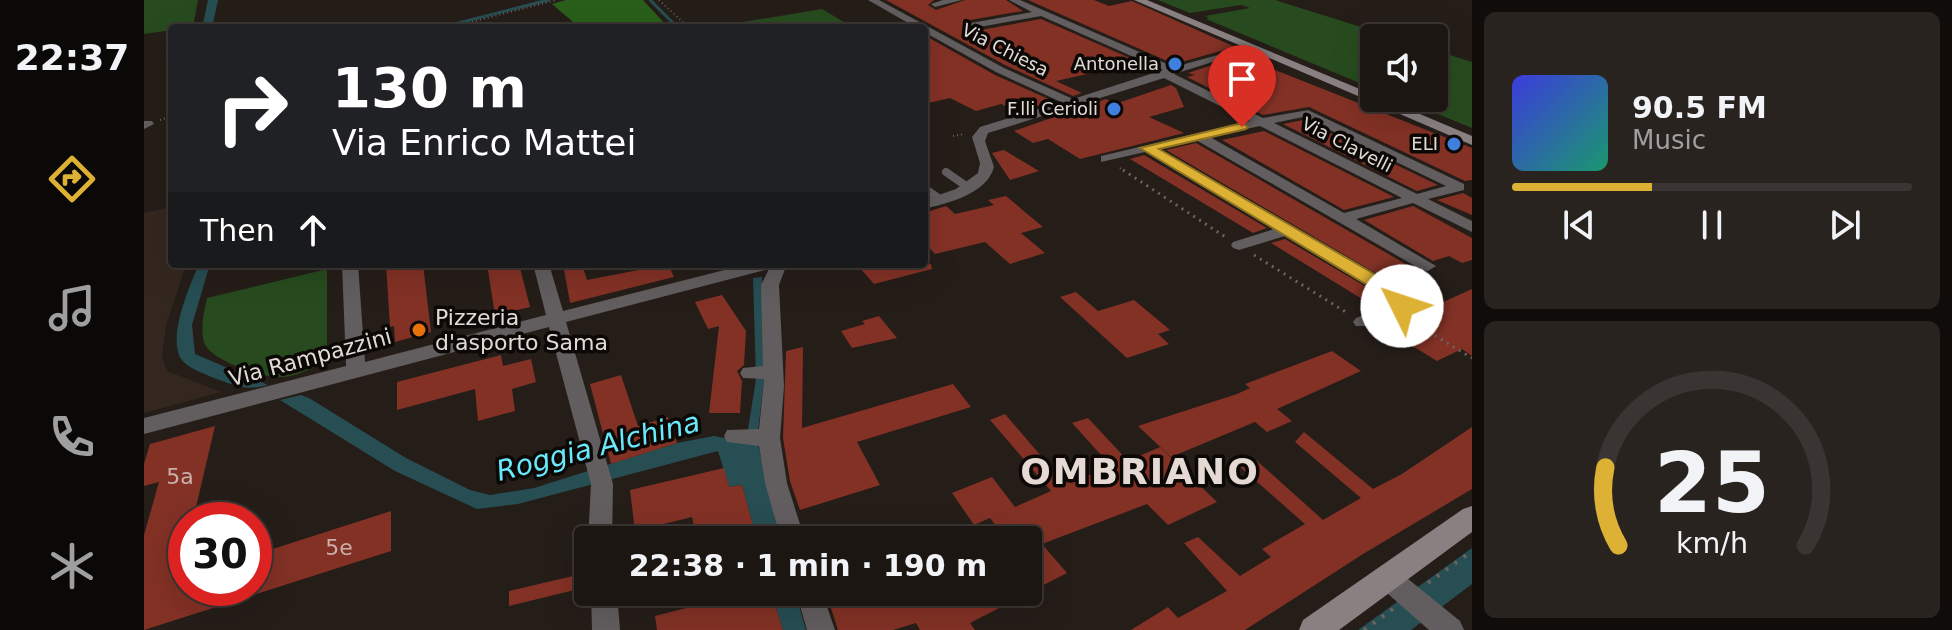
<!DOCTYPE html>
<meta charset="utf-8">
<style>
body{margin:0;font-family:"DejaVu Sans",sans-serif;background:#292320;color:#f1f3f6;height:100vh;display:flex;flex-direction:column;font-size:30px;white-space:nowrap}
*{box-sizing:border-box;margin:0}
p{font-size:26px;color:#a09f9f}
.icon{flex:none;width:44px;height:44px;fill:none;stroke:currentColor;stroke-width:2;stroke-linecap:round;stroke-linejoin:round}
.map{position:relative;flex:1;overflow:hidden}
.sheet{display:flex;flex-direction:column;gap:12px;padding:12px;background:#0f0c0a;width:480px}
.sheet>*{flex:none}
.top-card{position:absolute;left:24px;top:24px;width:760px;height:244px;border-radius:8px;box-shadow:0 8px 32px #0002,0 0 0 2px #3a3532;background:#202124;color:#fff;overflow:hidden}
.buttons{position:absolute;left:1216px;top:24px;display:grid;gap:16px}
.buttons a{display:grid;place-items:center;width:88px;height:88px;border-radius:8px;background:#1c1612;box-shadow:0 8px 32px #0002,0 0 0 2px #3a3532;font-size:40px}
.speed{position:absolute;left:24px;top:502px;display:flex;gap:16px;font-size:40px;font-weight:700;text-align:center}
.speed>*{display:grid;place-content:center;width:104px;height:104px;border-radius:50%;background:#1c1612;box-shadow:0 8px 32px #0002,0 0 0 2px #3a3532;line-height:1}
.speed .limit{border:12px solid #d22;background:#fff;color:#111}
.pin{position:absolute;display:grid;place-items:center;width:68px;height:68px;color:#fff;margin:-82px -34px;border-radius:50% 50% 50% 0;rotate:-45deg;box-shadow:0 0 8px #0007}
.pin .icon{rotate:45deg}
.me{position:absolute;width:88px;margin:-44px;rotate:311deg;stroke-linejoin:round;filter:drop-shadow(0 0 6px #0008)}
.turn{display:flex;align-items:center;gap:28px;height:168px;padding:0 32px;font-size:36px}
.turn .icon{width:104px;height:104px;stroke-width:2.5}
.turn b{display:block;font-size:56px;line-height:68px}
.then{display:flex;align-items:center;height:76px;padding:0 32px;background:#0003;gap:16px;font-size:30px}
.sheet .card{flex:1;display:flex;flex-direction:column;justify-content:center;gap:12px;min-width:0;padding:0 28px;border-radius:12px;background:#292320}
.sheet .dial{align-items:center;gap:0}
.dial svg{height:208px;overflow:visible;fill:none;stroke:#3a3532;stroke-width:7;stroke-linecap:round;text-anchor:middle}
.dial text{fill:#f1f3f6;stroke:none}
.song{display:flex;align-items:center;gap:24px}
.cover{width:96px;height:96px;border-radius:12px;background:linear-gradient(135deg,hsl(240 70% 55%),hsl(160 70% 35%))}
.played{height:8px;border-radius:4px;background:linear-gradient(90deg,#ddb133 35%,#3a3532 35%)}
.keys{display:flex;justify-content:space-around;direction:ltr}
.trip{position:absolute;left:430px;top:526px;width:468px;height:80px;border-radius:8px;background:#1c1612;box-shadow:0 8px 32px #0002,0 0 0 2px #3a3532;font-weight:600;line-height:80px;text-align:center}
main{display:flex;flex:1;min-height:0}
.menu{display:flex;flex-direction:column;width:144px;justify-content:space-around;align-items:center;background:#0b0907;color:#a09f9f}
.menu .icon{width:56px;height:56px}
.menu .current{color:#ddb133}
.menu b{font-size:36px;color:#f1f3f6}
.map>svg:first-child{display:block}
</style>
<main>
<nav class="menu">
<b>22:37</b>
<svg class="icon current" aria-label="directions" viewBox="0 0 24 24"><path d="M12 3l9 9-9 9-9-9zM9 14v-3h6M13 9l2 2-2 2"/></svg>
<svg class="icon" aria-label="music" viewBox="0 0 24 24"><path d="M9 18V5l10-2v13"/><circle cx="6" cy="18" r="3"/><circle cx="16" cy="16" r="3"/></svg>
<svg class="icon" aria-label="phone" viewBox="0 0 24 24"><path d="M5 4h4l2 5-3 2q2 4 5 5l2-3 5 2v4C11 20 4 13 5 4z"/></svg>
<svg class="icon" aria-label="climate" viewBox="0 0 24 24"><path d="M12 3v18M4 7l16 10M4 17L20 7"/></svg>
</nav>
<div class="map">
<svg width="1328" height="630" viewBox="0 0 1328 630">
<rect width="100%" height="100%" fill="#251d18"/>
<path fill="#34271f" d="M28,207V264H42L22,326L18,357L23,371L77,392L0,413V213Z"/>
<g fill="#274b1e">
<path d="M0,0H54L49,27L0,34Z"/>
<path d="M1014,0H1131L1252,38H1230V89L1062,19L1065,18L1061,16L1106,8L1097,5L1046,13Z"/>
<path d="M678,9L710,28H599L593,23Z"/>
<path d="M1290,50L1328,62V128L1254,98H1290Z"/>
<path d="M183,269V351L179,363C167,369 150,377 137,377C118,378 65,360 60,342C56,327 60,312 63,298Z"/>
</g>
<path fill="#295f1a" d="M422,0H499L522,25L500,28H436L408,4Z"/>
<g fill="#264e53">
<path d="M55,264H66L48,325L51,354L124,385C101,391 92,386 70,378C59,373 45,369 38,360C22,339 46,285 55,264Z"/>
<path d="M618,277L621,369L613,440L636,540H613L598,485L585,487L574,451L374,504L333,509L251,471L136,400L157,395L165,398L262,458L326,490L346,495L390,488L533,443L570,436L602,442L612,379L609,278Z"/>
<path d="M1328,548V584L1267,630H1214Z"/>
<path d="M627,592H651L662,630H639Z"/>
</g>
<g fill="none" stroke-linecap="round" stroke-linejoin="round">
<g stroke="#264e53" stroke-width="3">
<path d="M506,0L534,28"/>
<path d="M295,28L404,0"/>
</g>
<path fill="#264e53" fill-rule="evenodd" d="M64,0H74L68,28H58Z"/>
</g>
<g fill="#833125">
<path d="M742,0H790L784,5L792,10L821,0H862L879,11L826,20L823,28L831,31L897,19L988,59L955,68L961,70L912,81L938,93L929,96L861,65Z"/>
<path d="M884,0H950L965,6L988,1L1091,47L1030,64Z"/>
<path d="M780,35L851,75L909,101L874,112L857,104L832,111L806,98L780,104Z"/>
<path d="M1096,56L1328,148V180L1321,181L1165,107L1119,115L1043,77L1051,75L1044,73Z"/>
<path d="M1027,85L1032,88L1040,107L1005,117L1040,133L936,159L904,139L889,143L870,131L962,99L971,104Z"/>
<path d="M1159,120L1294,185L1273,191L1139,124Z"/>
<path d="M1120,131L1250,197L1200,210L1078,140Z"/>
<path d="M1052,143L1267,267L1274,273L1251,278L1259,283L1252,285L1022,150Z"/>
<path d="M860,150L895,171L866,180L848,153Z"/>
<path d="M1000,155L1123,228L1109,233L986,159Z"/>
<path d="M1319,193L1328,198V215L1293,200Z"/>
<path d="M862,196L899,227L877,233L901,253L866,264L841,242L791,254L780,242V213L802,206L811,214L850,205L844,200Z"/>
<path d="M1269,206L1328,238V260L1318,263L1305,256L1289,261L1220,220Z"/>
<path d="M1141,239L1246,301L1231,307L1127,243Z"/>
<path d="M242,264H279L287,332L251,342L250,326L246,327Z"/>
<path d="M343,264H375L386,307L351,315Z"/>
<path d="M419,264H438L443,280L505,268L503,264H524L530,277L426,303Z"/>
<path d="M734,264H787L788,269L730,284L716,268Z"/>
<path d="M1328,289V356L1318,349L1293,361L1257,339L1283,327L1266,317Z"/>
<path d="M932,292L954,311L990,300L1026,330L1014,334L1025,344L983,358L916,297Z"/>
<path d="M578,295L602,331L600,365L593,371L598,381L596,413H565L575,326L564,329L551,302Z"/>
<path d="M735,316L753,338L708,348L697,331L721,324L718,321Z"/>
<path d="M659,347L658,428L809,384L827,407L713,442L736,485L656,510L646,481L639,438L642,351Z"/>
<path d="M1188,351L1217,371L1133,409L1148,421L1123,432L1111,422L1027,457L994,426L1093,394L1106,388L1101,384Z"/>
<path d="M357,355L359,366L387,359L392,382L368,389L371,411L334,421L331,389L253,410V382Z"/>
<path d="M477,375L494,426L524,417L533,443L467,464L446,384Z"/>
<path d="M861,414L916,478L920,476L926,483L967,466L928,423L944,418L984,461L1016,447L1073,502L1024,525L1003,504L898,544L923,573L826,623L831,630H776L772,623L749,630H694L686,605L730,592H884V540H863L846,518L830,525L808,493L848,477L871,507L907,491L846,420Z"/>
<path d="M71,426L49,520H42V552L36,578L42,576V588H110V555L247,511V551L0,630V535L15,482L0,486V464L6,444Z"/>
<path d="M1328,427V489L1219,554L1101,630H987L1024,607L1034,618L1083,591L1040,543L1054,537L1096,576L1127,557L1118,549L1161,524L1096,467L1112,460L1179,520L1217,498L1151,442L1160,432L1229,489L1258,474Z"/>
<path d="M580,468L585,487L598,485L613,540H553L548,517L491,531L486,490Z"/>
<path d="M442,573L443,587L365,606V591Z"/>
<path d="M563,592H627L639,630H513L511,616L566,602Z"/>
</g>
<g fill="none" stroke-linecap="round" stroke-linejoin="round">
<g stroke="#6b635f" stroke-width="2" stroke-dasharray="1 3" stroke-linecap="butt">
<path d="M515,0L545,28"/>
<path d="M305,28L412,0"/>
<path d="M16,120L28,116"/>
<path d="M809,136L820,134"/>
<path d="M976,168L982,172"/>
</g>
<g stroke="#6b635f" stroke-width="3" stroke-dasharray="2 5" stroke-linecap="butt">
<path d="M979,170L1083,238"/>
<path d="M1110,255L1205,314"/>
<path d="M1267,321L1328,358"/>
</g>
<g stroke="#6b635f" stroke-width="4" stroke-dasharray="3 8" stroke-linecap="butt">
<path d="M1284,583L1328,551"/>
<path d="M1220,630L1249,609"/>
</g>
<g stroke="#625d5e" stroke-width="8">
<path d="M802,172L825,188"/>
<path d="M780,188L796,199"/>
</g>
<g fill="#625d5e" fill-rule="evenodd">
<path d="M724,0H735L860,68L929,99L1019,70L897,16L830,28L825,25L827,23L888,12L865,0H876L1030,67L1107,46V50L1030,74L1119,118L1164,110L1320,184V190L1284,199L1328,221V232L1269,203L1212,219L1292,266L1284,271L1278,270L1052,140L1014,149L1266,297L1264,310L1224,326H1212L1209,322L1212,318L1249,303V299L1141,236L1095,250L1089,248L1087,245L1089,242L1130,229L1001,152L957,162V156L1106,121L1020,78L844,133L841,141L850,167C843,194 804,203 780,209V200L812,189L834,173L836,163L828,137L836,127L917,102L852,72L780,32V28H773ZM1159,117L1302,186L1273,194L1130,123ZM1116,126L1258,198L1200,213L1066,137Z"/>
<path d="M799,0H818L791,7L787,4Z"/>
<path d="M0,121H8L10,124L0,129Z"/>
<path d="M198,264H214L221,362L402,315L389,264H405L419,311L604,264H643L635,285L640,386L636,438L643,483L661,540H637L621,483L615,446L583,442L580,436L583,430L615,429L620,379L599,378L596,373L599,368L619,366L617,285L625,269L422,322L469,484L468,540H444L447,484L405,327L0,434V418L202,366Z"/>
<path d="M1244,566L1253,570L1316,621L1320,630H1285L1235,586L1231,578L1235,570Z"/>
<path d="M447,592H473L476,630H448Z"/>
<path d="M652,592H678L691,630H663Z"/>
</g>
<g fill="#898082" fill-rule="evenodd">
<path d="M990,0H1003L1230,95V98H1238L1328,136V145Z"/>
<path d="M1328,506V532L1195,630H1155L1159,620L1319,509Z"/>
</g>
</g>
<path fill="#ddb133" stroke="#907321" stroke-width="2" d="M1098,123L1104,127L1102,129L1015,149L1263,293L1267,306L1264,310H1252L1248,300L996,148Z"/>
<g fill="#3f7fe0" stroke="#0b0806" stroke-width="3">
<circle cx="1031" cy="64" r="8"/>
<circle cx="970" cy="109" r="8"/>
<circle cx="1310" cy="144" r="8"/>
</g>
<circle fill="#e8710a" stroke="#0b0806" stroke-width="3" cx="275" cy="330" r="8"/>
<g text-anchor="middle" stroke-width="7" stroke-linejoin="round" paint-order="stroke">
<g font-size="18" fill="#e1dbd7" stroke="#0b0806">
<text transform="translate(861 50) rotate(27)" y="6">Via Chiesa</text>
<text transform="translate(1203 145) rotate(27)" y="6">Via Clavelli</text>
</g>
<g font-size="18" fill="#e1dbd7" stroke="#0b0806" text-anchor="end">
<text x="1015" y="70">Antonella</text>
<text x="954" y="115">F.lli Cerioli</text>
<text x="1294" y="150">ELI</text>
</g>
<g font-size="22" fill="#e1dbd7" stroke="#0b0806" text-anchor="start">
<text x="291" y="325">Pizzeria<tspan x="291" dy="25">d'asporto Sama</tspan></text>
</g>
<g font-size="22" fill="#e1dbd7" stroke="#0b0806">
<text transform="translate(166 357) rotate(-15)" y="8">Via Rampazzini</text>
</g>
<g font-size="22" fill="#cab0aa">
<text x="36" y="484">5a</text>
<text x="195" y="555">5e</text>
</g>
<g font-size="28" font-style="italic" fill="#68eafc" stroke="#0b0806">
<text transform="translate(454 446) rotate(-14)" y="10">Roggia Alchina</text>
</g>
<g font-size="36" font-weight="bold" letter-spacing="2" fill="#e5dad3" stroke="#0b0806">
<text x="996" y="484">OMBRIANO</text>
</g>
</g>
</svg>
<div class="buttons">
<a><svg class="icon" aria-label="sound" viewBox="0 0 24 24"><path d="M4 9h4l5-4v14l-5-4H4zM17 9q2 3 0 6"/></svg></a>
</div>
<div class="speed"><div class="limit">30</div></div>
<div class="pin" style="left:1098px;top:127px;background:#d93025"><svg class="icon" aria-label="arrive" viewBox="0 0 24 24"><path d="M6 21V4h12l-3 4 3 4H6"/></svg></div>
<svg class="me" style="left:1258px;top:306px" viewBox="-20 -20 40 40"><circle r="19" fill="#fff"/><path d="M0-13L10 11 0 6-10 11z" fill="#ddb133"/></svg>
<div class="trip">22:38 · 1 min · 190 m</div>
<div class="top-card">
<div class="turn"><svg class="icon" aria-label="right" viewBox="0 0 24 24"><path d="M7 20v-9h11M14 6l5 5-5 5"/></svg><div><b>130 m</b>Via Enrico Mattei</div></div>
<div class="then">Then<svg class="icon" aria-label="ahead" viewBox="0 0 24 24"><path d="M12 20V5M6 11l6-6 6 6"/></svg></div>
</div>
</div>
<section class="sheet">
<div class="card">
<div class="song"><i class="cover"></i><div><b>90.5 FM</b><p>Music</p></div></div>
<div class="played"></div>
<div class="keys"><svg class="icon" aria-label="previous" viewBox="0 0 24 24"><path d="M18 5L8 12l10 7zM5 5v14"/></svg><svg class="icon" aria-label="pause" viewBox="0 0 24 24"><path d="M8 5v14M16 5v14"/></svg><svg class="icon" aria-label="next" viewBox="0 0 24 24"><path d="M6 5l10 7-10 7zM19 5v14"/></svg></div>
</div>
<div class="card dial"><svg viewBox="0 0 100 80">
<path d="M14 69A42 42 0 1 1 86 69"/>
<path d="M14 69A42 42 0 0 1 9 39" stroke="#ddb133"/>
<text x="50" y="56" font-size="32" font-weight="700">25</text>
<text x="50" y="72" font-size="11">km/h</text>
</svg></div>
</section>
</main>
